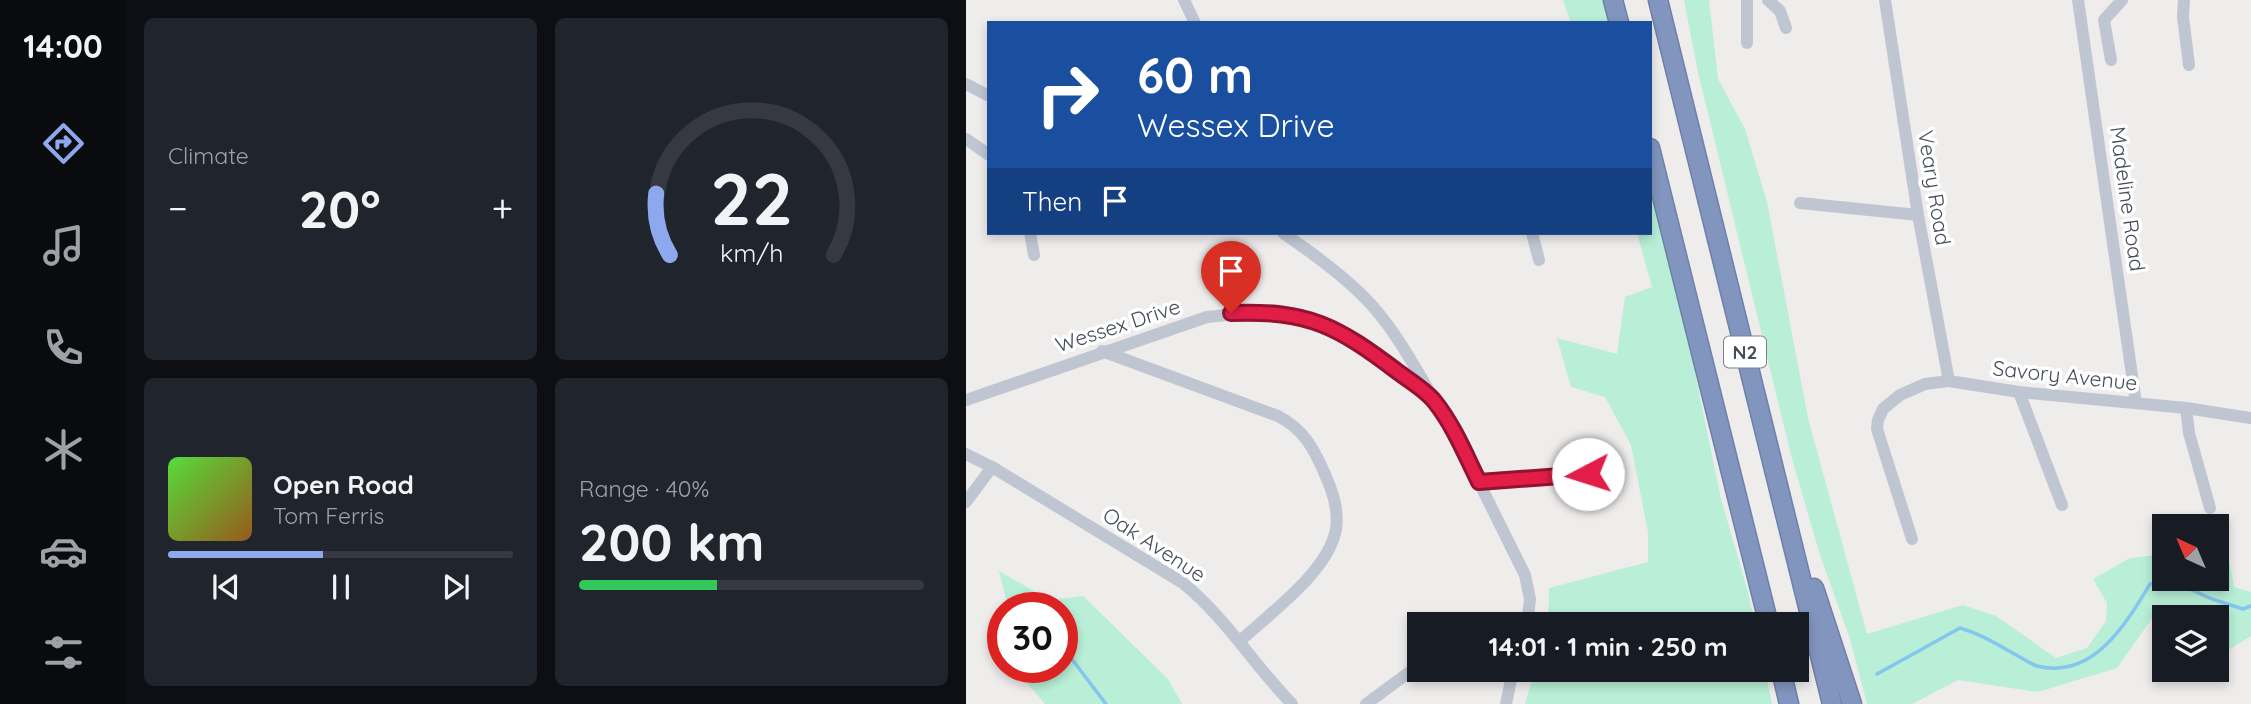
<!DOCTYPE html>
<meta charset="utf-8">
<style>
body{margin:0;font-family:Quicksand,sans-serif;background:#20242c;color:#f1f3f6;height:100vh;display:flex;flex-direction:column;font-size:26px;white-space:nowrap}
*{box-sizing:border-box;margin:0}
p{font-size:23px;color:#9ea1a6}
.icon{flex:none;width:38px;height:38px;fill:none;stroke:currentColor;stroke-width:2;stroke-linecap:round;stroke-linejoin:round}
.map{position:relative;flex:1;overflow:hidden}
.sheet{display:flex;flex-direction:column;gap:18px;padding:18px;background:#0d0f14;width:840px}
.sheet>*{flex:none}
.banner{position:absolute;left:21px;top:21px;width:665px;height:214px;border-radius:0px;box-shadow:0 4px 10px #0003;background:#1a4fa0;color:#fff;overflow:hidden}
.needle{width:46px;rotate:316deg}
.tools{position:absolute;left:1186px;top:514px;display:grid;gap:14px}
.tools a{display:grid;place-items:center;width:77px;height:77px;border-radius:0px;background:#171b24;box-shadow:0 4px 10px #0003;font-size:35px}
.speed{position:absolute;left:21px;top:592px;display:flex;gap:14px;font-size:35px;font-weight:700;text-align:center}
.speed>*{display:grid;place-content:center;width:91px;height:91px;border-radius:50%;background:#171b24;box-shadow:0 4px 10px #0003;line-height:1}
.speed .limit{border:10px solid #d22;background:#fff;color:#111}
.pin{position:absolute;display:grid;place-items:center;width:60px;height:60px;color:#fff;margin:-72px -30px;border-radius:50% 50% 50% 0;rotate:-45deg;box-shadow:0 0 7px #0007}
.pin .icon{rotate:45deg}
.me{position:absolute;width:77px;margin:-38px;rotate:265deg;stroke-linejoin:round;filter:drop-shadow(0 0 5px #0008)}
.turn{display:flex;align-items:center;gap:24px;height:147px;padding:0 35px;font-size:32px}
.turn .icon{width:91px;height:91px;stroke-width:2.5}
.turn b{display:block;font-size:49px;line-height:60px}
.then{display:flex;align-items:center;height:66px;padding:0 35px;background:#0003;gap:14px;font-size:26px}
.big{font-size:52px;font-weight:700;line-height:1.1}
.sheet .tile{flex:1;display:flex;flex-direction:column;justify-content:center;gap:10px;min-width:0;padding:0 24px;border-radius:10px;background:#20242c}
.sheet .dial{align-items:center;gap:0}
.dial svg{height:182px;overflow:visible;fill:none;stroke:#363941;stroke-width:7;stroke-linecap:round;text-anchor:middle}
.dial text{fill:#f1f3f6;stroke:none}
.song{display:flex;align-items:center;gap:21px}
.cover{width:84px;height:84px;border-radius:10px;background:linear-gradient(135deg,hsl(110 70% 55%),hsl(30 70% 35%))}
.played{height:7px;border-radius:4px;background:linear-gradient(90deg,#8da8ed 45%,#363941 45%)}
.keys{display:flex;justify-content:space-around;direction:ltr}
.heat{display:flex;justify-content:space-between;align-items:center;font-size:38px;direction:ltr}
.charge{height:10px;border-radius:5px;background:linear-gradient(90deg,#34c759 40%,#363941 0)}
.sheet .tiles{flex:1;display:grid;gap:18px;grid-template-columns:repeat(2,1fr)}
.trip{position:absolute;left:441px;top:612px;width:402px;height:70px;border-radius:0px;background:#171b24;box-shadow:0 4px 10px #0003;font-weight:700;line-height:70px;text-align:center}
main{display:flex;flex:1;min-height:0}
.menu{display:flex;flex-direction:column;width:126px;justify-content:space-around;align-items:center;background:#090b0e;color:#9ea1a6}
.menu .icon{width:49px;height:49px}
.menu .on{color:#8da8ed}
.menu b{font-size:32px;color:#f1f3f6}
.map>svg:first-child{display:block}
</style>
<main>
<nav class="menu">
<b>14:00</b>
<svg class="icon on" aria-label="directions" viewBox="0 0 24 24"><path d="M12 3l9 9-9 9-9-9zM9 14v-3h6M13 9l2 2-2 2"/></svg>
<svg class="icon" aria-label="music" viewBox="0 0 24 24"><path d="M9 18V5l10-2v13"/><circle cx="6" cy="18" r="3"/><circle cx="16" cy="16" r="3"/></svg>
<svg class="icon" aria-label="phone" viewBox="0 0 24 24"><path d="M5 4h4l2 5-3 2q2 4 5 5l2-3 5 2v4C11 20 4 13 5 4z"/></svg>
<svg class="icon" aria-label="climate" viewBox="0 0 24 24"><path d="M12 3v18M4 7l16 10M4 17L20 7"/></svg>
<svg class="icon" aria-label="car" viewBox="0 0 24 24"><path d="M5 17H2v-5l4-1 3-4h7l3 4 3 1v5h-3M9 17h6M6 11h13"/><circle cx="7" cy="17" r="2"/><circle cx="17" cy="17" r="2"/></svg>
<svg class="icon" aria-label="filters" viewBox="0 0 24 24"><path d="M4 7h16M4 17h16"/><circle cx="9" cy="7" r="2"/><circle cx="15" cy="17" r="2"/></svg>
</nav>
<section class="sheet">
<div class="tiles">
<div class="tile"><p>Climate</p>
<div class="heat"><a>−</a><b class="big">20°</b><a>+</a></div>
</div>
<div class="tile dial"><svg viewBox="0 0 100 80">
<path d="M14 69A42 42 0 1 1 86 69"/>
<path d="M14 69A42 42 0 0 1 8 42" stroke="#8da8ed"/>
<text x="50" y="56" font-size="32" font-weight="700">22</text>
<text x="50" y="72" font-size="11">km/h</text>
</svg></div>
<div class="tile">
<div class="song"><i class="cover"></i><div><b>Open Road</b><p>Tom Ferris</p></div></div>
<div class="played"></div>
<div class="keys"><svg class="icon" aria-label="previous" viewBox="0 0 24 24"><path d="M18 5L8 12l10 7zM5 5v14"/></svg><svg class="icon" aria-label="pause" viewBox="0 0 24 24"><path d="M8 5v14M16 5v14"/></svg><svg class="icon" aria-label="next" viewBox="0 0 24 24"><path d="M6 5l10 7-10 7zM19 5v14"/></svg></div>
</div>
<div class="tile"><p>Range · 40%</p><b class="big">200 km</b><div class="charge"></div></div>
</div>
</section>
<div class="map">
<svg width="1285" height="704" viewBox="0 0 1285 704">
<rect width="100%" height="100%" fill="#efecec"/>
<g fill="#b8efd6">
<path d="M597,0H637L643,23H605Z"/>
<path d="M718,0H743L752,79L779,129L801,202L842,418L901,634L997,605L1030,616L1090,658L1121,648L1140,621L1141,603L1127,579L1164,558L1199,554V579H1251V555H1262L1268,587L1285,592V636L1264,649L1251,647V618H1207L1194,607L1151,668L1072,692L992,680L946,704H901L884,639L853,552L825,455L732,72Z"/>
<path d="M684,180L716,310L755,499L782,592L789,625H582L583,588L682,562V532L665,445L639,397L605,387L591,338L651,354L659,297L686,287L671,233H684Z"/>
<path d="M33,571L83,600L117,596L202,679L216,704H79L50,670L53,667H96V607H42Z"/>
<path d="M569,670H799L806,704H559Z"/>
</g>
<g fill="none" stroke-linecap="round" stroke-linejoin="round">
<g stroke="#83c6ee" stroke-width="3.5">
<path d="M56,597L64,607"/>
<path d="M96,646L140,704"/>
<path d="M911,674L994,628C1015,634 1032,645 1052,656C1058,659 1065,664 1071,666C1127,680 1160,624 1184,584L1206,581L1246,599L1277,609L1285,606"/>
</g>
<g stroke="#6d80a9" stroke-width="21">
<g id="highway">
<path d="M647,0L653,23"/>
<path d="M692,0L866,704"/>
<path d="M684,148L803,625"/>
<path d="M848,588L886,704"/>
<path d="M815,670L823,704"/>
</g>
</g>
<g stroke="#bfc6d2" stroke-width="12">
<path d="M218,0L229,23"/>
<path d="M781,0V43"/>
<path d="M802,0L814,11L820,28"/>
<path d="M919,0L952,215L983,381"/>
<path d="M1112,0L1170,403"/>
<path d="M1218,0L1217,17L1223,65"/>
<path d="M1145,60L1138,20L1156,0"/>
<path d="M0,84L23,96"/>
<path d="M0,139L23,155"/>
<path d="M834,203L952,215"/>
<path d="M64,233L68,255"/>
<path d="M317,233C345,252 374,273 398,297C426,325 446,362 466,396"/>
<path d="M566,233L573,260"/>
<path d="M136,351L312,416C337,429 347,447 358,472C366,490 373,509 370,529C363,571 304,613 274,641"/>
<path d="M1053,392L1096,505"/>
<path d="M0,400L241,317L291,312L336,317L365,327L394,343L468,400L487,430L559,575L564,599L561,625"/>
<path d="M1220,408L1223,433L1244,508"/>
<path d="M0,454L26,467L217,583C260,618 288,665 326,704"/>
<path d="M513,482L622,474"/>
<path d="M0,502L26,467"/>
<path d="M946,539L911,429L912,420L917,409L934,395L959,384L983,381L1053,392L1220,408L1285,418"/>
<path d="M400,704L453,665"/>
<path d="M540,704L547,670"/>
</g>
<use href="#highway" stroke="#8295be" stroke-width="18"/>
</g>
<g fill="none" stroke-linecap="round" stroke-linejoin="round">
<g stroke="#92132f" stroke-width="18">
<path id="route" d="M265,313C343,310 371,326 432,372C444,381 461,391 469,402C488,426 500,456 513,482L622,474"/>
</g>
<use href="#route" stroke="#e11d48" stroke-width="12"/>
</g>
<g text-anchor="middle" stroke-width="7" stroke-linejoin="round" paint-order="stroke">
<rect fill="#fff" stroke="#7c828c" stroke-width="2" x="758" y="336.5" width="42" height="31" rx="5"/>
<g font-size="19" font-weight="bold" fill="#444c5a">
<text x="779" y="359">N2</text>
</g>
<g font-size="21" fill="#444c5a" stroke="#fff">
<text transform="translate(968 188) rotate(81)" y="7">Veary Road</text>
<text transform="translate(1161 199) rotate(82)" y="7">Madeline Road</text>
<text transform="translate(152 326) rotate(-18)" y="7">Wessex Drive</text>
<text transform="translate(1099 376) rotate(6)" y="7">Savory Avenue</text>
<text transform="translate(188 545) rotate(33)" y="7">Oak Avenue</text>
</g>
</g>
</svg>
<div class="tools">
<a><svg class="needle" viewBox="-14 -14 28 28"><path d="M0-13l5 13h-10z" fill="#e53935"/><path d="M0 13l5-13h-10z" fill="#9ea1a6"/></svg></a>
<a><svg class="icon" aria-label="layers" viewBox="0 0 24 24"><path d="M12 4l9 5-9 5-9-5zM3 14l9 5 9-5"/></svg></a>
</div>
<div class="speed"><div class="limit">30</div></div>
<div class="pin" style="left:265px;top:313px;background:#d93025"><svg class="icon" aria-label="arrive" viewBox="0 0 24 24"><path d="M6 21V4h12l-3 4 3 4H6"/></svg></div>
<svg class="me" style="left:622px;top:474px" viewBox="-20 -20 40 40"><circle r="19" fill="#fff"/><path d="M0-13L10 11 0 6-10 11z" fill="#e11d48"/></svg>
<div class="trip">14:01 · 1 min · 250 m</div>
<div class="banner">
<div class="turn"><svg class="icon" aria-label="right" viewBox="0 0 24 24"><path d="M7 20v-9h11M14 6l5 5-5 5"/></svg><div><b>60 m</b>Wessex Drive</div></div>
<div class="then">Then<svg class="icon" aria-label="arrive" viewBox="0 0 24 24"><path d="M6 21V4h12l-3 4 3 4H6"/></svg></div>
</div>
</div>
</main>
